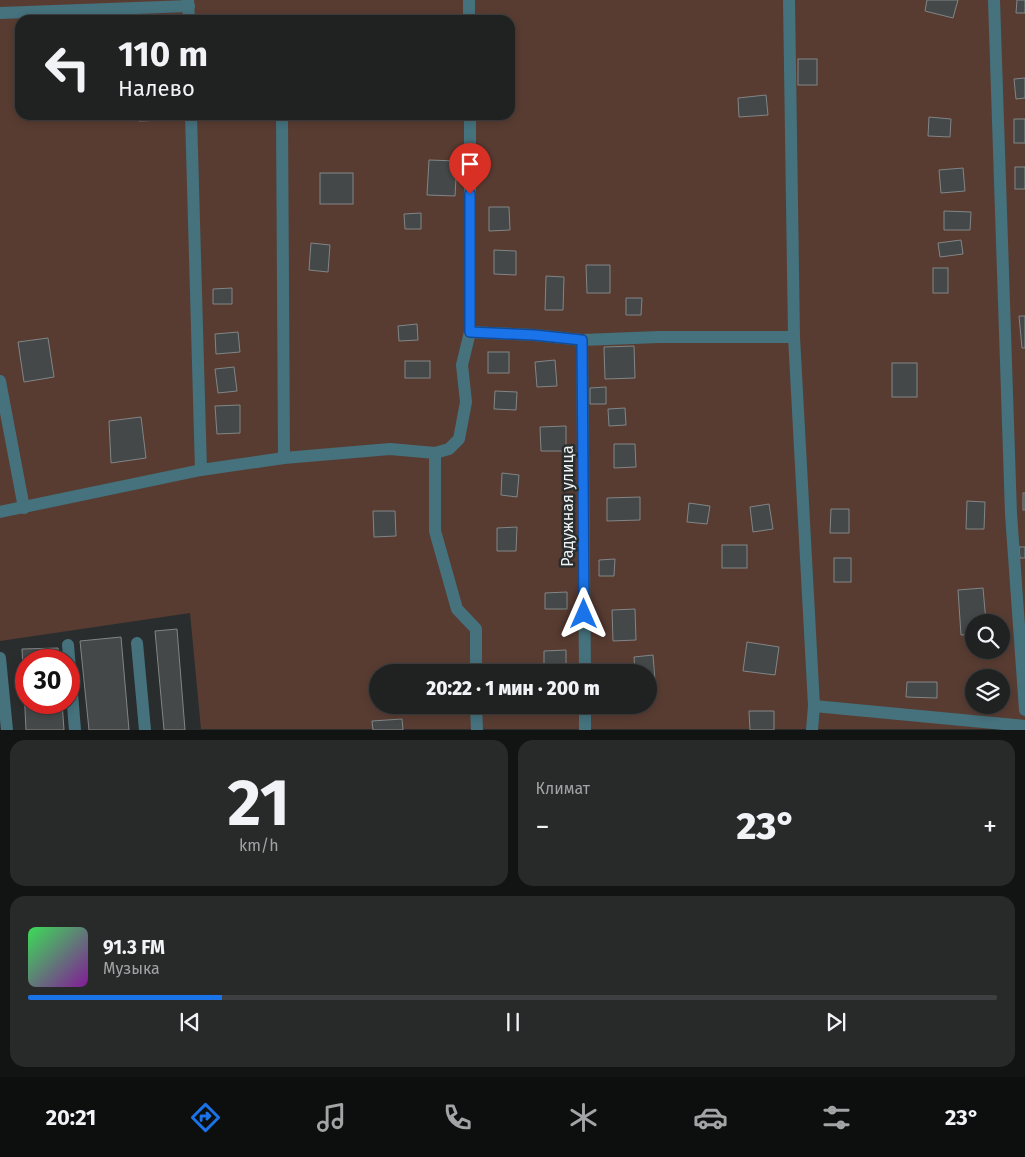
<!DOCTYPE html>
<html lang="ru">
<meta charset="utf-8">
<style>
body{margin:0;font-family:"Fira Sans",sans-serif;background:#282a2a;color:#f1f3f6;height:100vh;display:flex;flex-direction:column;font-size:19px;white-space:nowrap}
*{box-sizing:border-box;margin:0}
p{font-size:16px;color:#a2a4a5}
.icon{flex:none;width:28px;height:28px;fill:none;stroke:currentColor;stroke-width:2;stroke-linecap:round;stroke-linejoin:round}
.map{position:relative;height:730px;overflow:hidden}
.sheet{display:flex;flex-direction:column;gap:10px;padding:10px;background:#121313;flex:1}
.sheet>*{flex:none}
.hud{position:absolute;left:15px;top:15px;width:500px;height:105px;border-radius:15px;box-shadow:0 2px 8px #0003,0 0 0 1px #3d3f40;background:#202222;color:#f1f3f6;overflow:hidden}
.fabs{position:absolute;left:965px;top:614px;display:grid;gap:10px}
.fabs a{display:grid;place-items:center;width:45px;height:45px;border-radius:50%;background:#202222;box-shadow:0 2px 8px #0003,0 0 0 1px #3d3f40;font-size:25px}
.speed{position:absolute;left:15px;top:649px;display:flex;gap:10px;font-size:25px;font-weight:700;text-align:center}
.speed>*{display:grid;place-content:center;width:65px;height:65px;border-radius:50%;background:#202222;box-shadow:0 2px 8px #0003,0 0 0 1px #3d3f40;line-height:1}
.speed .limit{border:8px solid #d22;background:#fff;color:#111}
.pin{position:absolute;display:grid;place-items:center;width:42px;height:42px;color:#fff;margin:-51px -21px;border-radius:50% 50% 50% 0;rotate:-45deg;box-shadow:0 0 5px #0007}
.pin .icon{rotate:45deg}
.me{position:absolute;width:55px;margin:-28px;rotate:0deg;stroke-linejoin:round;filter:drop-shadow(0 0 4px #0008)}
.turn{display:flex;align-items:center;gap:18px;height:105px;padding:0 20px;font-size:22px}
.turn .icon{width:65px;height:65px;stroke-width:2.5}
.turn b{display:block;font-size:35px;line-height:42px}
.big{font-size:38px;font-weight:800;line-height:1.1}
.sheet .tile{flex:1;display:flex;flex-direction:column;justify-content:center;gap:8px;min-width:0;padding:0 18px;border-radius:15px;background:#282a2a}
.sheet .dial{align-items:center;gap:0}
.dial b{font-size:65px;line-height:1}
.song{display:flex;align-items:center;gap:15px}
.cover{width:60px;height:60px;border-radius:8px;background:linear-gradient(135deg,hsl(130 70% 55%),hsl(290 70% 35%))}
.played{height:5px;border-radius:2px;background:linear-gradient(90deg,#1a73e8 20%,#3d3f40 20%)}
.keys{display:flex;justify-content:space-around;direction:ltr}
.heat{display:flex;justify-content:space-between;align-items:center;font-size:28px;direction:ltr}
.sheet .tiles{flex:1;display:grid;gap:10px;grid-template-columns:1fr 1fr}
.tile:last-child{grid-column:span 2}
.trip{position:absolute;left:369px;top:664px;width:288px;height:50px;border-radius:25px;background:#202222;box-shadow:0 2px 8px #0003,0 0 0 1px #3d3f40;font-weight:800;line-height:50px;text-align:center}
.tab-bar{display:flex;height:80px;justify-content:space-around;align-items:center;background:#0d0e0e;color:#a2a4a5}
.tab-bar .icon{width:35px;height:35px}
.tab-bar .selected{color:#1a73e8}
.tab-bar b{font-size:22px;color:#f1f3f6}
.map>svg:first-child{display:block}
</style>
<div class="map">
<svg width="1025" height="730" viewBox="0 0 1025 730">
<rect width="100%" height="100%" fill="#2a2d2e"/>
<path fill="#583c32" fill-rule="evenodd" d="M0,0H1025V729H201L190,613L0,641ZM20,20H510V115H20ZM974,622H1001V650H974ZM378,672H648V705H378ZM974,678H1001V705H974Z"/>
<g fill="#444849" stroke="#828586">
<path d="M927,0H958L953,18L925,11Z"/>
<path d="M1017,0H1025V13H1016Z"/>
<rect x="798" y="59" width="19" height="26"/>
<path d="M1025,78V98L1016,99L1014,79Z"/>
<path d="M766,95L768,115L739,117L738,98Z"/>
<path d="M138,115H163V120L139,121Z"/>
<path d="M929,117L951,119L950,137L928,136Z"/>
<rect x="1014" y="119" width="11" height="24"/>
<path d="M429,160L457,161L455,196L427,195Z"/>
<rect x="1015" y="167" width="10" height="22"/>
<path d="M963,168L965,191L941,193L939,170Z"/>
<rect x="320" y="173" width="33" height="31"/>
<path d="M489,207H509L510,230L489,231Z"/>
<path d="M944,211L971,212L970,230H944Z"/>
<path d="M421,213V229H405L404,214Z"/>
<path d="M961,240L963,254L940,257L938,243Z"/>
<path d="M311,243L330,245L328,272L309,270Z"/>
<path d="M494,250L516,251V275L494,274Z"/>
<path d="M586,265H610V293H587Z"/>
<rect x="933" y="268" width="15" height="25"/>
<path d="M546,276L564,277L563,310H545Z"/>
<path d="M232,288V304H213V289Z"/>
<path d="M626,298H642L641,315H626Z"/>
<path d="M1019,316H1025V348H1022Z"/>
<path d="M417,324L418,340L399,341L398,326Z"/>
<path d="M238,332L240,352L216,354L215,334Z"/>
<path d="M48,338L54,377L24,382L18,342Z"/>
<path d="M634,346L635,378L605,379L604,347Z"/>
<rect x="488" y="352" width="21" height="21"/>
<path d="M555,360L557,386L537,387L535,362Z"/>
<rect x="405" y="361" width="25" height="17"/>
<rect x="892" y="363" width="25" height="34"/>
<path d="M234,367L237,391L218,393L215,369Z"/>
<path d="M606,387V404H590V388Z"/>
<path d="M495,391L517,392L516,410L494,409Z"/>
<path d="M240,405V433L217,434L215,406Z"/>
<path d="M625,408L626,425L609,426L608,409Z"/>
<path d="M141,417L146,458L111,463L109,421Z"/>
<path d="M566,426V451H541L540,427Z"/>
<path d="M614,444H635L636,467L614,468Z"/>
<path d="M502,473L519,475L517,497L501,495Z"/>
<rect x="1023" y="493" width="2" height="17"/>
<path d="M640,497V520L607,521V498Z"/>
<path d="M967,501L985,502L984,529H966Z"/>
<path d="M689,503L710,506L707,524L687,522Z"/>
<path d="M769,504L773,529L753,532L750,507Z"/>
<path d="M831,509H849V533H830Z"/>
<path d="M373,511H395L396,536L374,537Z"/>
<path d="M517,527L516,551H497V528Z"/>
<rect x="722" y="545" width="25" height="23"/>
<path d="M1019,547H1025V558H1020Z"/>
<rect x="834" y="558" width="17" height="24"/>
<path d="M615,559L614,576H599V560Z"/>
<path d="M983,588L986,622H974V634L961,635L958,590Z"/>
<path d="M567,592V609H545V593Z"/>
<path d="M635,609L636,640L613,641L612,610Z"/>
<path d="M177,629L185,730H164L155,631Z"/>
<path d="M121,637L129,730H89L80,641Z"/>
<path d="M747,642L779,647L775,675L743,671Z"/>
<path d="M58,648L59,660H26V702H62L64,730H26L22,649Z"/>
<path d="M566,650V667H544V651Z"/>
<path d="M653,655L655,680L648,681V672H635L634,657Z"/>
<path d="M907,682H937V698L906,697Z"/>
<path d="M604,705H622V714L604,713Z"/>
<path d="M749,711H774V730H750Z"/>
<path d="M402,719L403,730H373L372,721Z"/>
</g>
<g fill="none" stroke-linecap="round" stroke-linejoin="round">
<g stroke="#45727d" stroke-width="12">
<path d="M188,0L189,20"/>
<path d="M469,0V20"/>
<path d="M789,0L794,337L814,706L812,730"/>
<path d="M994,0L1011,514L1025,710"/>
<path d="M0,13L189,6"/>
<path d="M191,115L201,470"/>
<path d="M282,115L284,458"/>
<path d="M470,332L534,335L582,340L659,337H794"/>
<path d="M582,340L585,672"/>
<path d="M0,381L24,508"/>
<path d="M435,453V531L457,609L476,629V672"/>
<path d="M0,512L201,470L284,458L390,449L435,453L449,449L459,439L466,402L462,365L470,332V115"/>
<path d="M137,643L145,730"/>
<path d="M68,645L75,730"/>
<path d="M0,658L7,730"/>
<path d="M476,705L477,730"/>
<path d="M585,705V730"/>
<path d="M814,706L1025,726"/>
</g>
</g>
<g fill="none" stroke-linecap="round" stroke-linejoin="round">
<g stroke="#114b97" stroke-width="12">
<path id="route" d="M470,194V332L534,335L582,340L584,614"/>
</g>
<use href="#route" stroke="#1a73e8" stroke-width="9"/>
</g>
<g text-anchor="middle" stroke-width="5" stroke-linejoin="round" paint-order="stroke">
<g font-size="16" fill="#f0f2f3" stroke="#2a2d2e">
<text transform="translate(567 506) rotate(-90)" y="6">Радужная улица</text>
</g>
</g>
</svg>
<div class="fabs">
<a><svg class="icon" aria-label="search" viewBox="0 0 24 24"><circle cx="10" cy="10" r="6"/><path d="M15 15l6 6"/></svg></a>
<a><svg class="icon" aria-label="layers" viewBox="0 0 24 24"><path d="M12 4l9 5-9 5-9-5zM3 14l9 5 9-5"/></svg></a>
</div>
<div class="speed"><div class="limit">30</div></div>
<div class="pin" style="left:470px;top:194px;background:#d93025"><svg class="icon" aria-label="arrive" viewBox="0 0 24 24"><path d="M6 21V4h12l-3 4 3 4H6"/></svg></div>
<svg class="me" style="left:584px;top:614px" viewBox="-20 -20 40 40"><path d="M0-17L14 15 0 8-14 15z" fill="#1a73e8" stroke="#fff" stroke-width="4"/></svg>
<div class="trip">20:22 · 1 мин · 200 m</div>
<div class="hud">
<div class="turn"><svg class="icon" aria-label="left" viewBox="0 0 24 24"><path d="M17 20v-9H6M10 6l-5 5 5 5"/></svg><div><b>110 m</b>Налево</div></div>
</div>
</div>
<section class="sheet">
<div class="tiles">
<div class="tile dial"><b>21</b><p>km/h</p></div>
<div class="tile"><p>Климат</p>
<div class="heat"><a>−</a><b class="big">23°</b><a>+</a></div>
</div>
<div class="tile">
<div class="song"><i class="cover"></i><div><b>91.3 FM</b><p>Музыка</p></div></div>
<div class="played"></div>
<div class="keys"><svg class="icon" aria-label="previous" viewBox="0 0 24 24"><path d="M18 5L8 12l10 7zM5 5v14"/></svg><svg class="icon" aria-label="pause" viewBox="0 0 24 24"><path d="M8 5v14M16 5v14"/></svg><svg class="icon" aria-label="next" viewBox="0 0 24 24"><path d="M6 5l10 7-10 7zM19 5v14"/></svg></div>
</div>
</div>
</section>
<nav class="tab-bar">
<b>20:21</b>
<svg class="icon selected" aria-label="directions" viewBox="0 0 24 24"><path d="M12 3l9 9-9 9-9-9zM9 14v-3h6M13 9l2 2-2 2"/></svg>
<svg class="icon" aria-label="music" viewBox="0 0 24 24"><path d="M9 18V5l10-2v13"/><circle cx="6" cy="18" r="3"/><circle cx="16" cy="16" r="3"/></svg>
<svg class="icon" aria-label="phone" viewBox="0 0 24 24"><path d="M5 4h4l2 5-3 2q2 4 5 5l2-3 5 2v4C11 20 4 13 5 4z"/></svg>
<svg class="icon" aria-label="climate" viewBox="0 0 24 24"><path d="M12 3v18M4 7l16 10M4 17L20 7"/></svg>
<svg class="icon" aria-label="car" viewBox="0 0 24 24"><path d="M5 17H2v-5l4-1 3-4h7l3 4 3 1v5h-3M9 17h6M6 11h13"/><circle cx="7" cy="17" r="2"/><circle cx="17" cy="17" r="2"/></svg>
<svg class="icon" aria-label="filters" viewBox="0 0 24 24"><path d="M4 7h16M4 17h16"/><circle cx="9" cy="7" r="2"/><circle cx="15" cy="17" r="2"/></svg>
<b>23°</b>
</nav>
